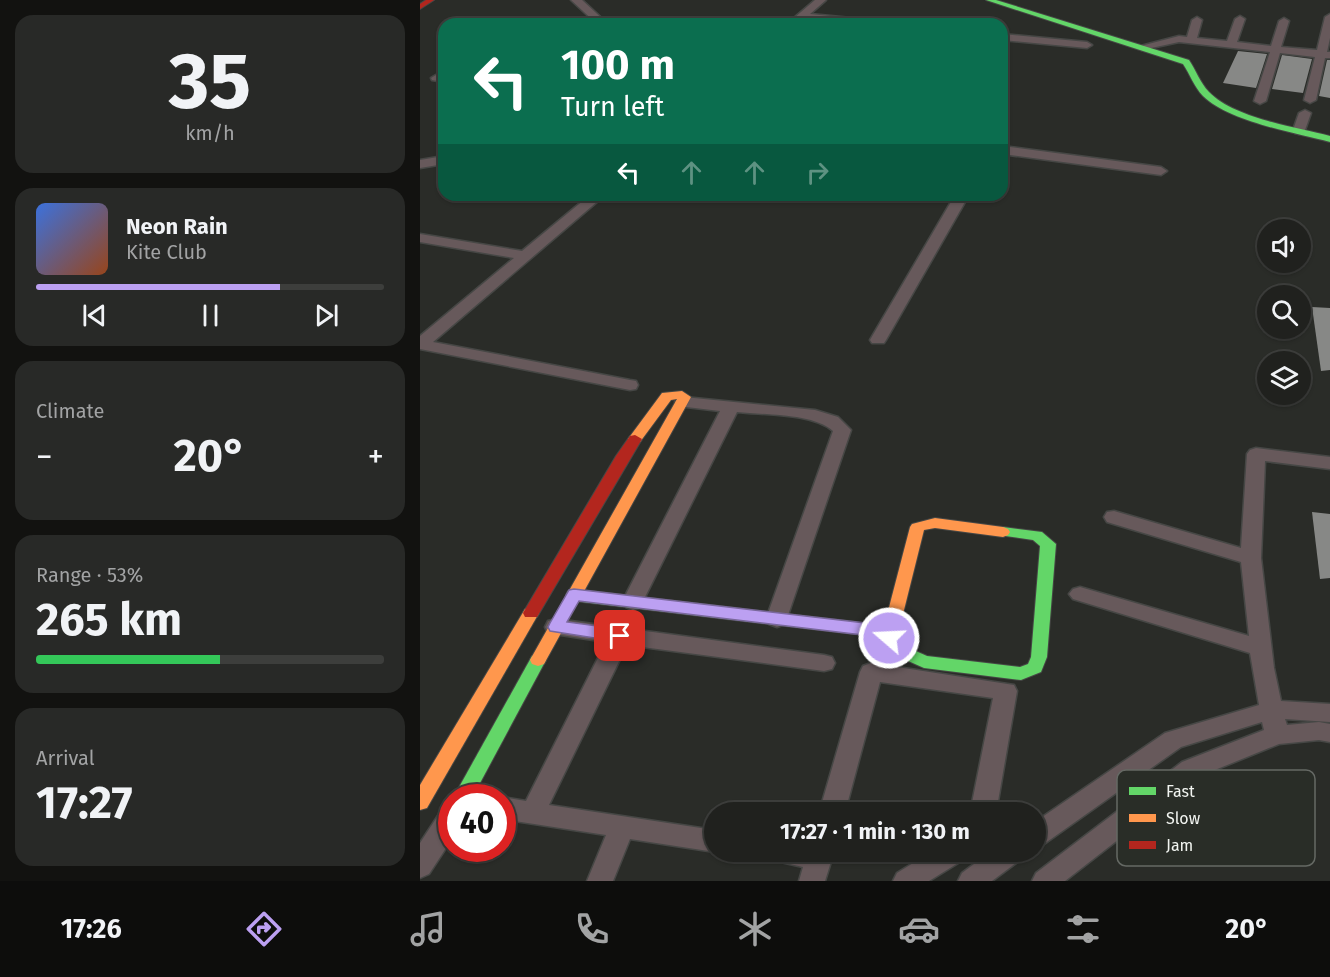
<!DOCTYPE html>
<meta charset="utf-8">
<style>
body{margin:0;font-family:"Fira Sans",sans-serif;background:#282927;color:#f1f3f6;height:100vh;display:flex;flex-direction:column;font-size:22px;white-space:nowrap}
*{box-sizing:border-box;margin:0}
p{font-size:20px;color:#a2a3a4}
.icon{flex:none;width:33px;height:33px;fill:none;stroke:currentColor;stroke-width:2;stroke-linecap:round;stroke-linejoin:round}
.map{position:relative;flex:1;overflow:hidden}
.details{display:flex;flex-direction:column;gap:15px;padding:15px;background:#121210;width:420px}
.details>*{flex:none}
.guide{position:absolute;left:18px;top:18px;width:570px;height:183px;border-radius:18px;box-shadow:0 2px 4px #0004,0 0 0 2px #3d3e3c;background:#0b6e4f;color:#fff;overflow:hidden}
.buttons{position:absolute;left:837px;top:219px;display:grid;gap:12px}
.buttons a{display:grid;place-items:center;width:54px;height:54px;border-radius:50%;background:#20211e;box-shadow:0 2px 4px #0004,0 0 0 2px #3d3e3c;font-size:30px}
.speed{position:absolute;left:18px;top:784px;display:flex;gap:12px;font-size:30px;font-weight:700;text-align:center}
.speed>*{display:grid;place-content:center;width:78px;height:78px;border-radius:50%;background:#20211e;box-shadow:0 2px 4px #0004,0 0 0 2px #3d3e3c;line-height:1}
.speed .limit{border:9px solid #d22;background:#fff;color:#111}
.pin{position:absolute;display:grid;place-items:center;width:51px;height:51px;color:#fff;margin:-26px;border-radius:12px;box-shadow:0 3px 9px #0006}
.me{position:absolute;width:66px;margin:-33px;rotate:289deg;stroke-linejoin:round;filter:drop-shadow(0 0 4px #0008)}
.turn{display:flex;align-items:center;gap:21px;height:126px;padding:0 24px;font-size:27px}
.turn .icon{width:78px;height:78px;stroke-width:2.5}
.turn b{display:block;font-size:42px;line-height:51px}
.lanes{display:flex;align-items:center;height:57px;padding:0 24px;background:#0003;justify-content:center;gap:30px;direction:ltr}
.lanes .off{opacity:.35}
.big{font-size:45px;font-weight:700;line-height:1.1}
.details .widget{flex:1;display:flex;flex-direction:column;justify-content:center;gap:9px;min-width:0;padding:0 21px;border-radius:18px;background:#282927}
.details .dial{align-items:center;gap:0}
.dial b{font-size:78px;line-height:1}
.song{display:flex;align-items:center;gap:18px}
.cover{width:72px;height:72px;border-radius:9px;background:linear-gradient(135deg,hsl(220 70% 55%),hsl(20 70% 35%))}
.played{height:6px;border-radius:3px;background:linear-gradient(90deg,#bca0f2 70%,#3d3e3c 70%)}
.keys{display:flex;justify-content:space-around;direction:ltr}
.heat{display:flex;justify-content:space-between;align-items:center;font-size:33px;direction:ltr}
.charge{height:9px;border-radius:4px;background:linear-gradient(90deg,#34c759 53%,#3d3e3c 0)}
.trip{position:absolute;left:284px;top:802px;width:342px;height:60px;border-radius:30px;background:#20211e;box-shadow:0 2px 4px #0004,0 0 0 2px #3d3e3c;font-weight:700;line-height:60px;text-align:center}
.dock{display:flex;height:96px;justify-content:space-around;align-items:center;background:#0d0d0c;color:#a2a3a4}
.dock .icon{width:42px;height:42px}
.dock .active{color:#bca0f2}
.dock b{font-size:27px;color:#f1f3f6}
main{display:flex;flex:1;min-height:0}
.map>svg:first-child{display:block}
</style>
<main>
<section class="details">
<div class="widget dial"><b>35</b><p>km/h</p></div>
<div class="widget">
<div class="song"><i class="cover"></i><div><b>Neon Rain</b><p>Kite Club</p></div></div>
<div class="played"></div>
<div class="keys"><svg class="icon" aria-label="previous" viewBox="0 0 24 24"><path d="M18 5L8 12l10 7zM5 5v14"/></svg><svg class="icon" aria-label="pause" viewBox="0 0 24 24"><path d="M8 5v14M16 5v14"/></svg><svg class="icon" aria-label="next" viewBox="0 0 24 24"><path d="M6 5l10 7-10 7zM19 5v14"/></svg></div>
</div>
<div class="widget"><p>Climate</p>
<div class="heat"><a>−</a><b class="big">20°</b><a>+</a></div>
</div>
<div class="widget"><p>Range · 53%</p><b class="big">265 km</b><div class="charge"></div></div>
<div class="widget"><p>Arrival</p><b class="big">17:27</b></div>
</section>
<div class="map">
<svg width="910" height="881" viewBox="0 0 910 881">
<rect width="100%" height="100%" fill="#2a2c28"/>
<g fill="#878886">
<path d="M818,51L847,54L836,88L803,83Z"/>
<path d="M862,55L892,59L883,93L852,89Z"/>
<path d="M907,60H910V98L899,96Z"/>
<path d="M892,307L910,308V370L901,371Z"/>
<path d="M892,512L910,514V578L900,579Z"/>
</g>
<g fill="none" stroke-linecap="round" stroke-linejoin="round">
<g stroke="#464745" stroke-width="3">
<g id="street">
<path d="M151,0H162L188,24H177Z"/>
<path d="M395,0H406L390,14L462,21L467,24H433L384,19L378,24H367Z"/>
<path d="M910,14V38L907,52H910V58H905L896,100L890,103L884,100L895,57L860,53L846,101L840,104L834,101L850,52L759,42L722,50L717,47L759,36L767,37L772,20L777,17L782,20L777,38L807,41L815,19L820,16L825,19L817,42L851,46L859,21L864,18L869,21L861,47L897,50L905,17Z"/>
<path d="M582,34L667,42L672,45L667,48L582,40Z"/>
<path d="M16,75L24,76V82L12,80L11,78Z"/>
<path d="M885,110L891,113L885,130L879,134L875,133L873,130L879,113Z"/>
<path d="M582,146L741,167L747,171L741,175L582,154Z"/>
<path d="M24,156V164L0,168V160Z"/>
<path d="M170,195H185L13,342L210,380L216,381L218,385L216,389L210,390L0,349V336L94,258L0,242V234L102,251Z"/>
<path d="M535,195H549L466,340L464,343H452L450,340Z"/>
<path d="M264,397L395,410L418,417L431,430L365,624L357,627L349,624L346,619L413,431C393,413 344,415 317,412L220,607L213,610L206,607L202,602L300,411L258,406L255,402L258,398Z"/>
<path d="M836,448L910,457V469L845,461L841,558L854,668L861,701L910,704V722L865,719L867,725L899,722L910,724V742L899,740L859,744L780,776L645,881H612L616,873L762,762L844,730L842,722L761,747L624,844L615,847V822L745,733L839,705L830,653L653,599L649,594L653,589L660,587L829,636L821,562L687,522L684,517L687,512L694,511L821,548L827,454L830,450Z"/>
<path d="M136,619L404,655L412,657L415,663L412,669L404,671L207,645L129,805L294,830L295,852L210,839L193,881H167L186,835L82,819V798H80L82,797L106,801L186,642L128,633L125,627L128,621Z"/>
<path d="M451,663L594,685L597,691L576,813H550L573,698L460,682L428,801L448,805L452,813H399L440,672L443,666Z"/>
<path d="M32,805V839L9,874L0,878V843L23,808Z"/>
<path d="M348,852H414L405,881H379L383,867L352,860Z"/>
<path d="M511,852H547L543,860L509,881H473L477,873Z"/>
<path d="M570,852H604L600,860L572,881H538L542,873Z"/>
</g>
</g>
<g stroke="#464745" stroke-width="2">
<g id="fast">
<path d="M566,0H576L769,60C776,70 780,83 789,92C814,118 875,127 910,136V142C875,133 808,121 783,96C774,87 770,74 763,64Z"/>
<path d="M583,527L622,532L636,544L627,657L621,672L601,680L504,668L477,656L463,642L451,636L154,601L148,599L146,595L148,591L154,589L454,624L475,634L489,648L507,656L600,667L608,664L611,657L620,546L613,540L578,535L576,532L578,529Z"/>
<path d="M118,654L124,656L126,660L52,798H33L112,656Z"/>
</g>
</g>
<g stroke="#464745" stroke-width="2">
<g id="slow">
<path d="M262,391L271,397L124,664L118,666L112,664L110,660L257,399L251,400L220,442H210L208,439L242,393Z"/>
<path d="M515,518L583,527L588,529L590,532L588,535L583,537L515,528L504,530L477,638L475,642L469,644L463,642L461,638L490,527L492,524Z"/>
<path d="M111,607L117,609L119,613L7,808L0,810V785L105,609Z"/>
</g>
</g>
<g stroke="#464745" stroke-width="2">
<g id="jam">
<path d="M6,0H14L0,9V4Z"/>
<path d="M215,435L222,439L117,617H105L103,613L196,456L210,436Z"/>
</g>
</g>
<use href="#street" fill="#67595b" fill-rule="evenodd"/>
<use href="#fast" fill="#63d668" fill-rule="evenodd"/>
<use href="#slow" fill="#ff974d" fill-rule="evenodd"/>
<use href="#jam" fill="#b3261e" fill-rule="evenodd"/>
</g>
<path fill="#bca0f2" stroke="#7a689d" stroke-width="1.5" d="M154,589L454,624L475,634L478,638L475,642L469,644L451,636L159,601L147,622L200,629L206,631L208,636L206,640L200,642L130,631L128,627L130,623L149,590Z"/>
<rect x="697" y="770" width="198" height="96" rx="9" fill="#292d27" stroke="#656964" stroke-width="1.5"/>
<rect x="709" y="787" width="27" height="8" fill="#63d668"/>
<rect x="709" y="814" width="27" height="8" fill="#ff974d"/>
<rect x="709" y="841" width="27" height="8" fill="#b3261e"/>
<g font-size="16" fill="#f2f5f1">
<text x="746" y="797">Fast</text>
<text x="746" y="824">Slow</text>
<text x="746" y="851">Jam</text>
</g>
</svg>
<div class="buttons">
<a><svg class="icon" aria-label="sound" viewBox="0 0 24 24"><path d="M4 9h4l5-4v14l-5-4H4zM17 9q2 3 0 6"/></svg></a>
<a><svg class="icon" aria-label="search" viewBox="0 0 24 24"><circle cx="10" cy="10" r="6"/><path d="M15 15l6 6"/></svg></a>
<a><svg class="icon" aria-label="layers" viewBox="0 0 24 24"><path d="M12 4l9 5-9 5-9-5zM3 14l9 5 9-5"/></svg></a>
</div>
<div class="speed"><div class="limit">40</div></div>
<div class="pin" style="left:200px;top:636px;background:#d93025"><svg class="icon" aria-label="arrive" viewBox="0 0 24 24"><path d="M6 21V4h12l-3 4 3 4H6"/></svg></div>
<svg class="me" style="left:469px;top:638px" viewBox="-20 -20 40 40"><circle r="17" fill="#bca0f2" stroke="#fff" stroke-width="3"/><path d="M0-11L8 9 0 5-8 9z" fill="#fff"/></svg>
<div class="trip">17:27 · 1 min · 130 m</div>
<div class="guide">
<div class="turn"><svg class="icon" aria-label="left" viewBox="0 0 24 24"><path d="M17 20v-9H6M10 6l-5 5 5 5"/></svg><div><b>100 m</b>Turn left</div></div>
<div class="lanes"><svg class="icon" aria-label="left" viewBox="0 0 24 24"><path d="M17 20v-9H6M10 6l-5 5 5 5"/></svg><svg class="icon off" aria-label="ahead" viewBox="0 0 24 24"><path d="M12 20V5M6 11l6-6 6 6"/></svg><svg class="icon off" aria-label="ahead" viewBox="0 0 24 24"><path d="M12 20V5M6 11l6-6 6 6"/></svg><svg class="icon off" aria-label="right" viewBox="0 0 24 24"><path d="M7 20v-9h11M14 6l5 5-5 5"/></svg></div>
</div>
</div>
</main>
<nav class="dock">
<b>17:26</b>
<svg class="icon active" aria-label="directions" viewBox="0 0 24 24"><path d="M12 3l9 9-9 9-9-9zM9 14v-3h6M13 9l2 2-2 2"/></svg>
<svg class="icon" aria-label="music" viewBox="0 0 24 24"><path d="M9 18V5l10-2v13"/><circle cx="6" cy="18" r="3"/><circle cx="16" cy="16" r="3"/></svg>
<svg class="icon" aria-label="phone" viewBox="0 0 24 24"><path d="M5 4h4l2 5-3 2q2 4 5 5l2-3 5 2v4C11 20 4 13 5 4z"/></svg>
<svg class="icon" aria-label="climate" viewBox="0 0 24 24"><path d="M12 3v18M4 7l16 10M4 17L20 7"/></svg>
<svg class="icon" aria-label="car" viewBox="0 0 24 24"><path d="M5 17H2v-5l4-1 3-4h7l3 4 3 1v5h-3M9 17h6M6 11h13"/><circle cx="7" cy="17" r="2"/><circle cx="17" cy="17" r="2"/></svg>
<svg class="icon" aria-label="filters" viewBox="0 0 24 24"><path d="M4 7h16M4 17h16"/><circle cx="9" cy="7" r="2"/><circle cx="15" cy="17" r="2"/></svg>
<b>20°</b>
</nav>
